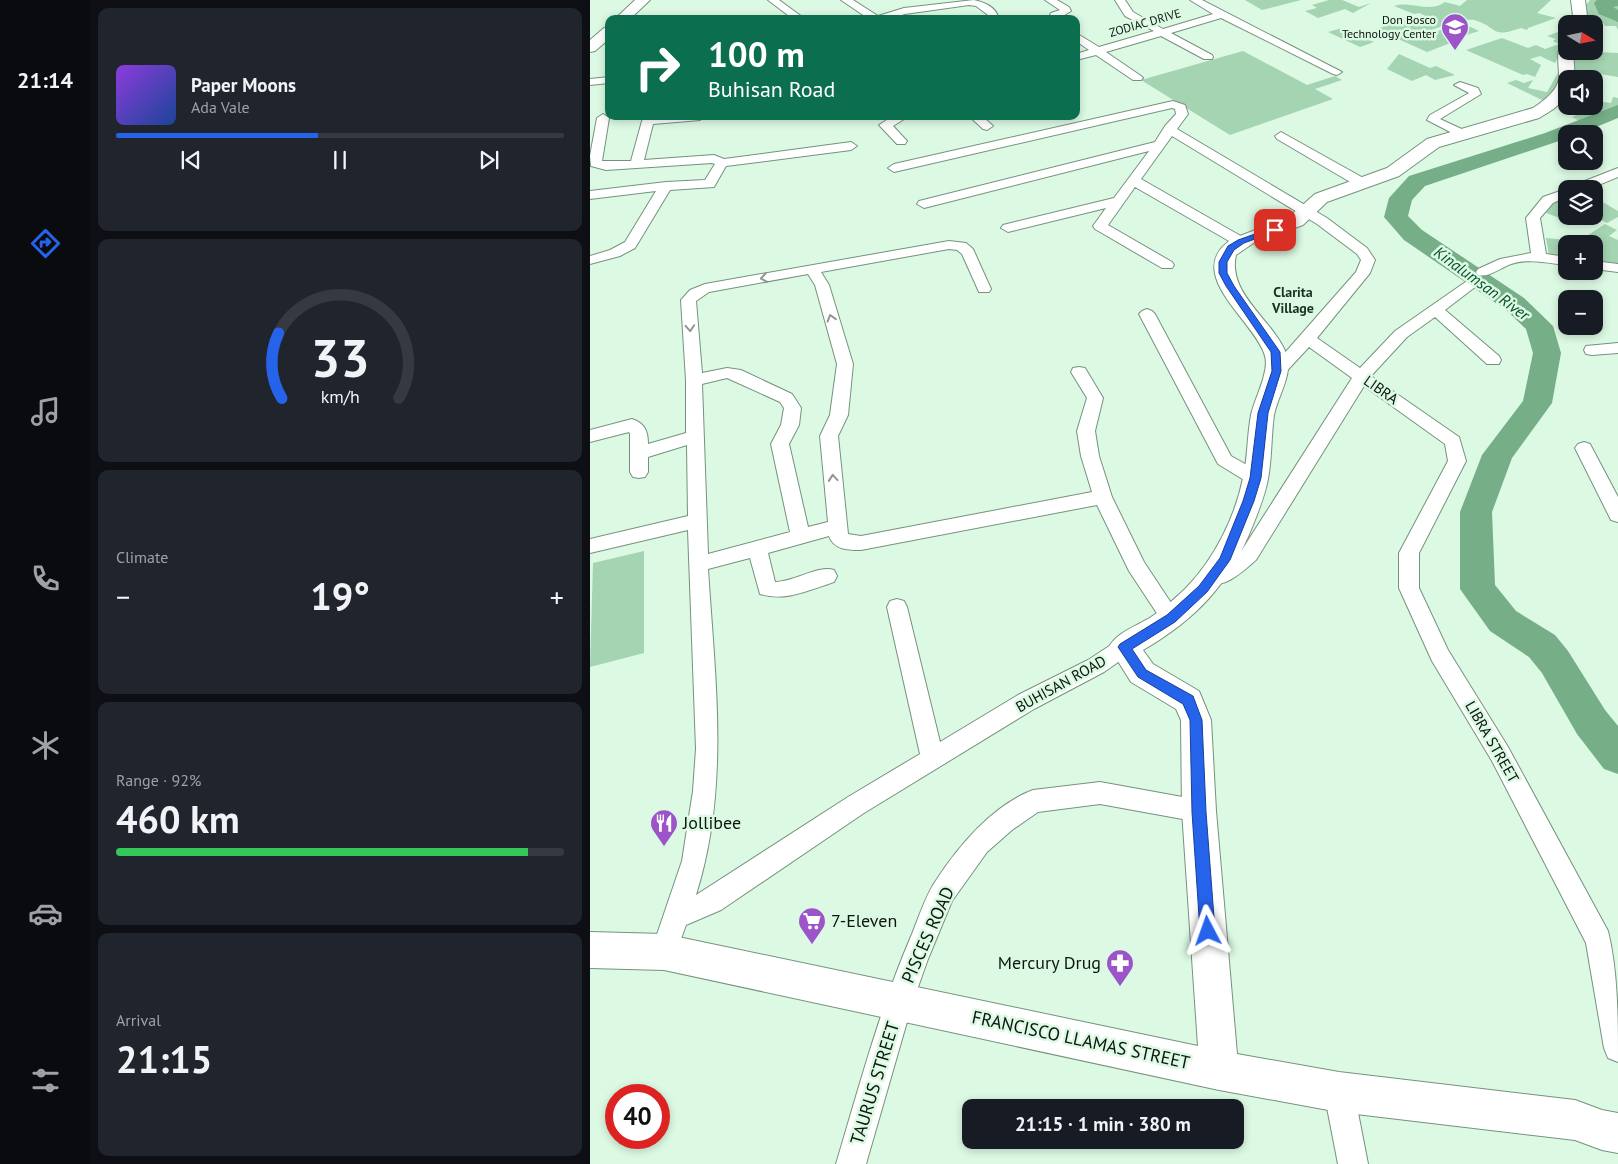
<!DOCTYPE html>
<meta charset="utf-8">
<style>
body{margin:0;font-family:"PT Sans",sans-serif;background:#20242c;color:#f1f3f6;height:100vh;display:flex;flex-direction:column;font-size:19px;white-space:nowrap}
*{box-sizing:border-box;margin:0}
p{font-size:16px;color:#9ea1a6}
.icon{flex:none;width:28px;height:28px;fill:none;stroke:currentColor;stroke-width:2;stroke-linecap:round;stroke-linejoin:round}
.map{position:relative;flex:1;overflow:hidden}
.panel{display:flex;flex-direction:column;gap:8px;padding:8px;background:#0d0f14;width:500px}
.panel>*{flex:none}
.hud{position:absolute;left:15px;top:15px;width:475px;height:105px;border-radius:10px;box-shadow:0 2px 8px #0003;background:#0b6e4f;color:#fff;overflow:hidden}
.needle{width:32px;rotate:100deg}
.buttons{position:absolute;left:968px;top:15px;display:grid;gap:10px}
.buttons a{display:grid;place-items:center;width:45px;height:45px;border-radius:10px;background:#171b24;box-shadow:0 2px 8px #0003;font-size:25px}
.speed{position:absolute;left:15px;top:1084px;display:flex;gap:10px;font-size:25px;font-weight:700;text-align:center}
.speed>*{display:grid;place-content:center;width:65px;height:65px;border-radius:50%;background:#171b24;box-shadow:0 2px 8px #0003;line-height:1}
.speed .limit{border:8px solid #d22;background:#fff;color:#111}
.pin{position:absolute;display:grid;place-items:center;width:42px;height:42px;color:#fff;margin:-21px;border-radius:10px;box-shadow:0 2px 8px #0006}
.me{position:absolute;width:55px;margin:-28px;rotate:356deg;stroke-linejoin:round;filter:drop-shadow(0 0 4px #0008)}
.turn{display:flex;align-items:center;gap:18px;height:105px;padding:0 20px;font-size:22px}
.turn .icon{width:65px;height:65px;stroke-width:2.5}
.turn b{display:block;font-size:35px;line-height:42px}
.big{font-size:38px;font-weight:700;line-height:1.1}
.panel .tile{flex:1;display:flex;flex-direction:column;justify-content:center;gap:8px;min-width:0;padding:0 18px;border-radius:10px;background:#20242c}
.panel .dial{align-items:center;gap:0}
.dial svg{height:130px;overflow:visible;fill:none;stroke:#363941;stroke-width:7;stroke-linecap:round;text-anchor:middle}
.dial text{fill:#f1f3f6;stroke:none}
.song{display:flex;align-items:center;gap:15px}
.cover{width:60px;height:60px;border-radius:8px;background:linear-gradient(135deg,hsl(270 70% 55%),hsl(220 70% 35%))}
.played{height:5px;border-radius:2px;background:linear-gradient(90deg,#2563eb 45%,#363941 45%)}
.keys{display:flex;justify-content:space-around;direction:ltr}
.heat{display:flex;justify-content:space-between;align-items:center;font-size:28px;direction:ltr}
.charge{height:8px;border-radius:4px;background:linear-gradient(90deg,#34c759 92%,#363941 0)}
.trip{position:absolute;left:372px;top:1099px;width:282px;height:50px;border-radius:10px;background:#171b24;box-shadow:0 2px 8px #0003;font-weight:700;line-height:50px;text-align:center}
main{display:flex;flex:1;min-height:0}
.menu{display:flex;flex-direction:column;width:90px;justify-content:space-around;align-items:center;background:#090b0e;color:#9ea1a6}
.menu .icon{width:35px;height:35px}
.menu .on{color:#2563eb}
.menu b{font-size:22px;color:#f1f3f6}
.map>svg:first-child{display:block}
</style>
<main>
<nav class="menu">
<b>21:14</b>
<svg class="icon on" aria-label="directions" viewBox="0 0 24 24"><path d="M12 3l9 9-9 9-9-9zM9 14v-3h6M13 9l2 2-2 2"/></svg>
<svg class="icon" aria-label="music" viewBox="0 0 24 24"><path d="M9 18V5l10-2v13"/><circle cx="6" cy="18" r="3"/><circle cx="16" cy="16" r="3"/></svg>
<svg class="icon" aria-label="phone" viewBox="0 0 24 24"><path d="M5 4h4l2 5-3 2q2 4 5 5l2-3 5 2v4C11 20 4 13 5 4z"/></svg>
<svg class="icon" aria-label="climate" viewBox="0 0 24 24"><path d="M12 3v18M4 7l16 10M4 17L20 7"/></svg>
<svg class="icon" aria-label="car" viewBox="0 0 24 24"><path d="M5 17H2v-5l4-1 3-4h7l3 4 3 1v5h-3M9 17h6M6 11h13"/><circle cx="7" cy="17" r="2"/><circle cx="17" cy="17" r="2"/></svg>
<svg class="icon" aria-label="filters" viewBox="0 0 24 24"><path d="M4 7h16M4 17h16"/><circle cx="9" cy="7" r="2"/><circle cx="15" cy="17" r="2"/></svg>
</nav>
<section class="panel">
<div class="tile">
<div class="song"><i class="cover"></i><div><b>Paper Moons</b><p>Ada Vale</p></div></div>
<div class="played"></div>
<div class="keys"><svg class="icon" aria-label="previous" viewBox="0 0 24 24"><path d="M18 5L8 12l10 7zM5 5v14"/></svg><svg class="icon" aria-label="pause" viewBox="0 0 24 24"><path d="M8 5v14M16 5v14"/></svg><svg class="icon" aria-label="next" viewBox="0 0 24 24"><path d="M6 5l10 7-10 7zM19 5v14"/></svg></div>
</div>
<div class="tile dial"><svg viewBox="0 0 100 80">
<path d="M14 69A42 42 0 1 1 86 69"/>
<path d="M14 69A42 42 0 0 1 12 29" stroke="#2563eb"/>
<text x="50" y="56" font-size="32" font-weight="700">33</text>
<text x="50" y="72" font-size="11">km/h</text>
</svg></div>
<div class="tile"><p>Climate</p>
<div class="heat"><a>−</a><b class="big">19°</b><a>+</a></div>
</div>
<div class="tile"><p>Range · 92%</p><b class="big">460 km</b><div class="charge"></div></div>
<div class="tile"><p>Arrival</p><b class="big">21:15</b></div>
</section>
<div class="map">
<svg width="1028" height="1164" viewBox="0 0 1028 1164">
<rect width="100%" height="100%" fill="#dbf9e3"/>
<g fill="#a4d4b2">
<path d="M655,0H711L672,10Z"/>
<path d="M739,0H752L769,7L781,3L763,13L755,9L728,18L715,11L727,8L722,5Z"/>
<path d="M877,0H961L947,13L966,18L938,28L937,30L931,28C899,39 909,27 884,20C876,18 848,27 839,31L842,33L872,23L889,31L860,40L863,42L837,52L786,29L813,20L825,22L844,16L838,17L829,13L824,14L804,6C822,0 838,14 855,2L870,6Z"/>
<path d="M1000,0H1028V30L1026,26H1015L1011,20L998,19L996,5Z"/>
<path d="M752,28L784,42L770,47L738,32Z"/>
<path d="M976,29V43L965,63L950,56L940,59L951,65L945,77L937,74L933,75L876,50L912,38L938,48L946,45L955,49L969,44L963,41L966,39L957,36Z"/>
<path d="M653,51L717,85L745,76L752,80L725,89L743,99L640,135L551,80Z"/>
<path d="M984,51L1028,53V77L981,69Z"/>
<path d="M809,54L840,68L846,66L865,75L845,80L836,75L822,81L797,69Z"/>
<path d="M968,73L967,85L956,102L917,83L926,80L934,83L943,80L938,88L957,92Z"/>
<path d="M1023,97L1028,98V112L997,125L982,117L999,110L1007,101L1021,103Z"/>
<path d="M976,197V216H986L991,220L986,224L956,213L962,204Z"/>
<path d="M1004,197L1028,211V217L1017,223L1002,216Z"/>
<path d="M1015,224L1027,230L1019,236L1028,240V264L1004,261V244H976V258L959,256L956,238L989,241Z"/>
<path d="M54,551V653L0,667L3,563Z"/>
</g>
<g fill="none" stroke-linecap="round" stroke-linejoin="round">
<g fill="#75ae87" fill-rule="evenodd">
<path d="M1007,0H1028V6L1023,7L1028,10V22L1009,14L1004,3Z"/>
<path d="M1028,105V118L989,134H976V139L969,141L835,186L822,200L818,216L832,230L934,298L963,326L971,353L962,403L922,458L902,512L905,585L926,611L965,635L978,651L1015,710L1028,726V774L1014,769L987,734L952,673L939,657L900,631L870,589V512L892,455L933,401L943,353L936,329L916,310L814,240L794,217L799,198L819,176L955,133Z"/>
</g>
<g stroke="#76927e" stroke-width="2">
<g id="street">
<path d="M178,0H189L215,19H203Z"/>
<path d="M251,0H263L288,16L314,8L384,0C393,2 406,7 408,17L407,19H393L398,15L386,6L379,5L315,14L299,19H279Z"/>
<path d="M455,0H467L479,7L481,11L468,19H458L461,13L470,10Z"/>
<path d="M525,0H535L543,12L573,29L623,14L600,0H612L752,72L747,75L743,74L631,18L581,33L622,55L623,57L622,59H614L571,36L516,52L551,76L553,78L551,80H543L506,55L486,60V54L499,50L486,41V33L509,47L564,31L535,16Z"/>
<path d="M19,77V83L0,85V79Z"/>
<path d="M870,82L888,88L891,94L850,119L876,131L878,134L876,137L872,138L837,120L840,115L879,93L864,85Z"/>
<path d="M583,101L595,105L598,114L587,129L737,218L777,248L785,260L780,273L727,338L770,368L805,331L877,281H887L889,284L855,310L909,356L911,360L909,364H897L845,317L817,337L781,376L869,437L876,461L829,553V588L858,650L918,747L1018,931C1028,971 1028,1020 1028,1062L1018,1058L1014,1048L996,943L902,761L842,661L809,588V553L858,461L855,444L774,386L666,560C652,572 635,589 616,583L613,577L616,571L632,566L652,550L762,378L719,347L693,375L687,376L681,375L679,371L766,272L771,260L767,254L727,224L582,136L551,179L656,239L658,242L656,245H646L545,187L518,225L582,262L584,265L582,268H572L505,229L503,226L516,208L418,232L411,228L413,225L524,198L559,151L334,208L327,204L329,201L565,142L575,126L586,114L585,109L582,108L304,172L298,168L304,164Z"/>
<path d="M13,114L19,118L12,161H41L52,121L54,118L71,116H116L110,120L63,124L54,160L124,155L134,159L261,142L267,146L261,150L136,166L124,187L80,190L45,248L30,256L0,264V256L20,250L35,242L66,191L0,199V191L76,182L115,180L125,164L122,163L16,170L1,166L0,156L7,118Z"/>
<path d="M303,116H319L303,126L317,141L315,144H307L289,125Z"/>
<path d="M379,116H392L403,126L397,130L393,129Z"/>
<path d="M691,132L777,180L778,183L777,186H767L687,139L685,136Z"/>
<path d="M1028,168V177L999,189H981L982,186Z"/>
<path d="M976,189V197L963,203L950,218L956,254L976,257V265C958,263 939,258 921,264C910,268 899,278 888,275L886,272L888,269L910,259L941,253L936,218L953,197Z"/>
<path d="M359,241L376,243L383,249L401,289L399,292H389L372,254L367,250L359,249L231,272L239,285L263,364L258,415L248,436L258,534L271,536L502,492L491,456L487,431L497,398L481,372L483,368L489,367L495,368L513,398L505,431L509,456L522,497L554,562L591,618L588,624L581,626L574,624L539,571L507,505L271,550C258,550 244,550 239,536L178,553L185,582C204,582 228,565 244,570L247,576L244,582C219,590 196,602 170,594L160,558L118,569C125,680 140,787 106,895L258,797L330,754L297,607L300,601L307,599L314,601L317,607L350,742L428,695L498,660L527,641L534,638L541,641L545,647L541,653L514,672L444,709L274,813L131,910L96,925L83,961L74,965L65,961L61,952L92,861L103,791L106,749L98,530L0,553V539L98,516L97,445L58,457V472L55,477L49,478L43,477L40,472V434L39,432L0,442V430L42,419C55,423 58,432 58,444L96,433V380L91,300L100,290L115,284ZM218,274L225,285L247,364L240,415L230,436L238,522L218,527L199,444L209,425L211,408L202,394L151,370L137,368L112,373L106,301L119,292ZM137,378L190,402L194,408L191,425L181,444L200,532L118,554L112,384Z"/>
<path d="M1004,261L1028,264V272L1004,269Z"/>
<path d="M557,309L562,311L565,314L641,456L671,473L674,478L671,483L665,484L659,483L628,464L549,314L552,311Z"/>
<path d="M1028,343V353L1002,355L996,354L994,350L996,346Z"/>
<path d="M994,442L1000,444L1028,497V522L1021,520L985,448L988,444Z"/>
<path d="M510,782L609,800L618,803L621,811L618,819L609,822L510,804L448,812L422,830L397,852L362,901L338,959L323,1001L276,1164H246C269,1087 290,1008 322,934C329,917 335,897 345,882C368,846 403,805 443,790Z"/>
<path d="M749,1077L759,1082L764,1092L778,1164H748L734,1092L739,1082Z"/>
</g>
</g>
<g stroke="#76927e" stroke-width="2">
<g id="secondary">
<path d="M45,0H60L40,19H25Z"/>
<path d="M981,0H995L998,24H984Z"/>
<path d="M19,27V39L5,51L0,52V40L14,28Z"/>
<path d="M976,46V51H983L985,79H976C976,83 978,91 976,95C972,105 957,113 949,118L849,147L809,176L737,202L713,225L665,242L646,255C637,294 683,320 696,353C704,373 688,395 684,415C681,436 682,458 678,479C675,495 669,510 663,525C640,584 606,619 553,650L563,664L609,691L621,720L626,811L647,1054L749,1072L985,1100L1012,1110L1028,1113V1153L1012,1150L985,1140L749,1112L629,1090L74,970L0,968V932L74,934L608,1046L592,811L591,720L586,709L541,682L519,647C527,632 547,626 561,617C574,609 585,598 596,588C624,559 645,518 653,478C658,457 657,436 661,415C664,401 671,389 674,375C676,368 677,360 674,353C662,319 592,272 642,239L699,217L725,194L797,168L837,139L943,108C954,101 970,89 969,75C969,66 967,59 969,50L971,47Z"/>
</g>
</g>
<use href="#street" fill="#fff" fill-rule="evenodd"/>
<use href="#secondary" fill="#fff" fill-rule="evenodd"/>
</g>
<defs><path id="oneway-chevron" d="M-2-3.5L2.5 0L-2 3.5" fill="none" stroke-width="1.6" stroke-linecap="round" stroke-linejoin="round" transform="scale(1.25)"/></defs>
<g stroke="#929693">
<use href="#oneway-chevron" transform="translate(174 278) rotate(170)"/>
<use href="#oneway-chevron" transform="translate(241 318) rotate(-107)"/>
<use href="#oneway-chevron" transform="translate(100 328) rotate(86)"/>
<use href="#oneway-chevron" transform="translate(243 478) rotate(-95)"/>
</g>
<path fill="#2563eb" stroke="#184099" d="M682,228L689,230L654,243L644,250L637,262V273L644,286L690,352L691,371L678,413L671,478L664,501L640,560L617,592L585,622L542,649L556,670L603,696L612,720L616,812L625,931L623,936L618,938L613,936L610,931L602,812L600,720L593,704L548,677L528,647L530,644L577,615L609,586L630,558L653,501L660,478L668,413L682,371L681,352L636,286L629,273V262L638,246L648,240Z"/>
<defs>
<g id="university-pin" transform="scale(1.4375)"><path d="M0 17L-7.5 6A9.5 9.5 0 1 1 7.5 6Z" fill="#9c54c8" stroke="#dbf9e3"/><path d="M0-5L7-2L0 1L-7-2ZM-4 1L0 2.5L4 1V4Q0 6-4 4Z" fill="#fff"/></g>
<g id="restaurant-pin" transform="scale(1.4375)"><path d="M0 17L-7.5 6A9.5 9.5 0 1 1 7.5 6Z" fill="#9c54c8" stroke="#dbf9e3"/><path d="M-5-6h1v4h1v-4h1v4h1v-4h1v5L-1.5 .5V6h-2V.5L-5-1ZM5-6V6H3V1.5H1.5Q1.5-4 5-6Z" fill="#fff"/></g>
<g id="supermarket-pin" transform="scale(1.4375)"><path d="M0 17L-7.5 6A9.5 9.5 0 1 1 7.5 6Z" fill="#9c54c8" stroke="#dbf9e3"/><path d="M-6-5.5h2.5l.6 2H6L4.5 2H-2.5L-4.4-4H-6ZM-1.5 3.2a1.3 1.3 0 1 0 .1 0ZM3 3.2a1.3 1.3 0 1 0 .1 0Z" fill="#fff"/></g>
<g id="pharmacy-pin" transform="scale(1.4375)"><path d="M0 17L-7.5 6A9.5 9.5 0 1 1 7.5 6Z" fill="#9c54c8" stroke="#dbf9e3"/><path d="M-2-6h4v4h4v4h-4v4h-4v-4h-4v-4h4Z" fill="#fff"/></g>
</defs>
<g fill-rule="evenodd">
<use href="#university-pin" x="865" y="27"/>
<use href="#restaurant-pin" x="74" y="823"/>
<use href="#supermarket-pin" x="222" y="921"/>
<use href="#pharmacy-pin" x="530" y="963"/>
</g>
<g text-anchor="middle" stroke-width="5" stroke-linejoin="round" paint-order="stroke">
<g font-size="12" fill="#0c160f" stroke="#dbf9e3" text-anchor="end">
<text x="846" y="24">Don Bosco<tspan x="846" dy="14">Technology Center</tspan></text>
</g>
<g font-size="12" fill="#0c160f" stroke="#dbf9e3">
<text transform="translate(555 23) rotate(-16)" y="4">ZODIAC DRIVE</text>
</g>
<g font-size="14" font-weight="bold" fill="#193222" stroke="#dbf9e3">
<text x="703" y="297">Clarita<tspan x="703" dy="16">Village</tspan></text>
</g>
<g font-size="15" fill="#0c160f" stroke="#dbf9e3">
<text transform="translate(791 390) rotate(35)" y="5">LIBRA</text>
<text transform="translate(471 684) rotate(-29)" y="5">BUHISAN ROAD</text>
<text transform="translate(902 742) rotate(60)" y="5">LIBRA STREET</text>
</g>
<g font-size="16" font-style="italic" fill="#0a4f2b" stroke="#dbf9e3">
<text transform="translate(892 283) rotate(36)" y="6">Kinalumsan River</text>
</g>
<g font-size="18" fill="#0c160f" stroke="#dbf9e3" text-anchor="start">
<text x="93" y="829">Jollibee</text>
<text x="241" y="927">7-Eleven</text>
<text x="511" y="969" text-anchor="end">Mercury Drug</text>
</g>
<g font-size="18" fill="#0c160f" stroke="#dbf9e3">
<text transform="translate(338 935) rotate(-66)" y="6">PISCES ROAD</text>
<text transform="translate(491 1040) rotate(12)" y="6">FRANCISCO LLAMAS STREET</text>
<text transform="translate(285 1083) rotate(-73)" y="6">TAURUS STREET</text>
</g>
</g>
</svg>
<div class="buttons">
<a><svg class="needle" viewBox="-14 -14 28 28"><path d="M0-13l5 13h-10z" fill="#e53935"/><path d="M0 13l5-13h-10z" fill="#9ea1a6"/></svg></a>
<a><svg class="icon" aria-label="sound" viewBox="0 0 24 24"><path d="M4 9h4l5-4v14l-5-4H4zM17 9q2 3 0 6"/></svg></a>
<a><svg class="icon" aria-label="search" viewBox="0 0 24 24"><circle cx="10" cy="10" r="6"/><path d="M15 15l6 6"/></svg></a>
<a><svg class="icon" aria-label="layers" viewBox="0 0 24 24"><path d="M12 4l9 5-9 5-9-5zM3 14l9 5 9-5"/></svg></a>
<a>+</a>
<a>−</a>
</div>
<div class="speed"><div class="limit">40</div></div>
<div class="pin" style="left:685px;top:230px;background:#d93025"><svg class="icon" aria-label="arrive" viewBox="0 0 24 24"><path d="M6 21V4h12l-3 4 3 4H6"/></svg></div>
<svg class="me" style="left:618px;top:931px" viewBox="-20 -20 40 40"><path d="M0-17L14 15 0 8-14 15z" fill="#2563eb" stroke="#fff" stroke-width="4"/></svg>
<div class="trip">21:15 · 1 min · 380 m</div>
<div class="hud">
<div class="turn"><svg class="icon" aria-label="right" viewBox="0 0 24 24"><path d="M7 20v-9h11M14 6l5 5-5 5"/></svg><div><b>100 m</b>Buhisan Road</div></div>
</div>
</div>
</main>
